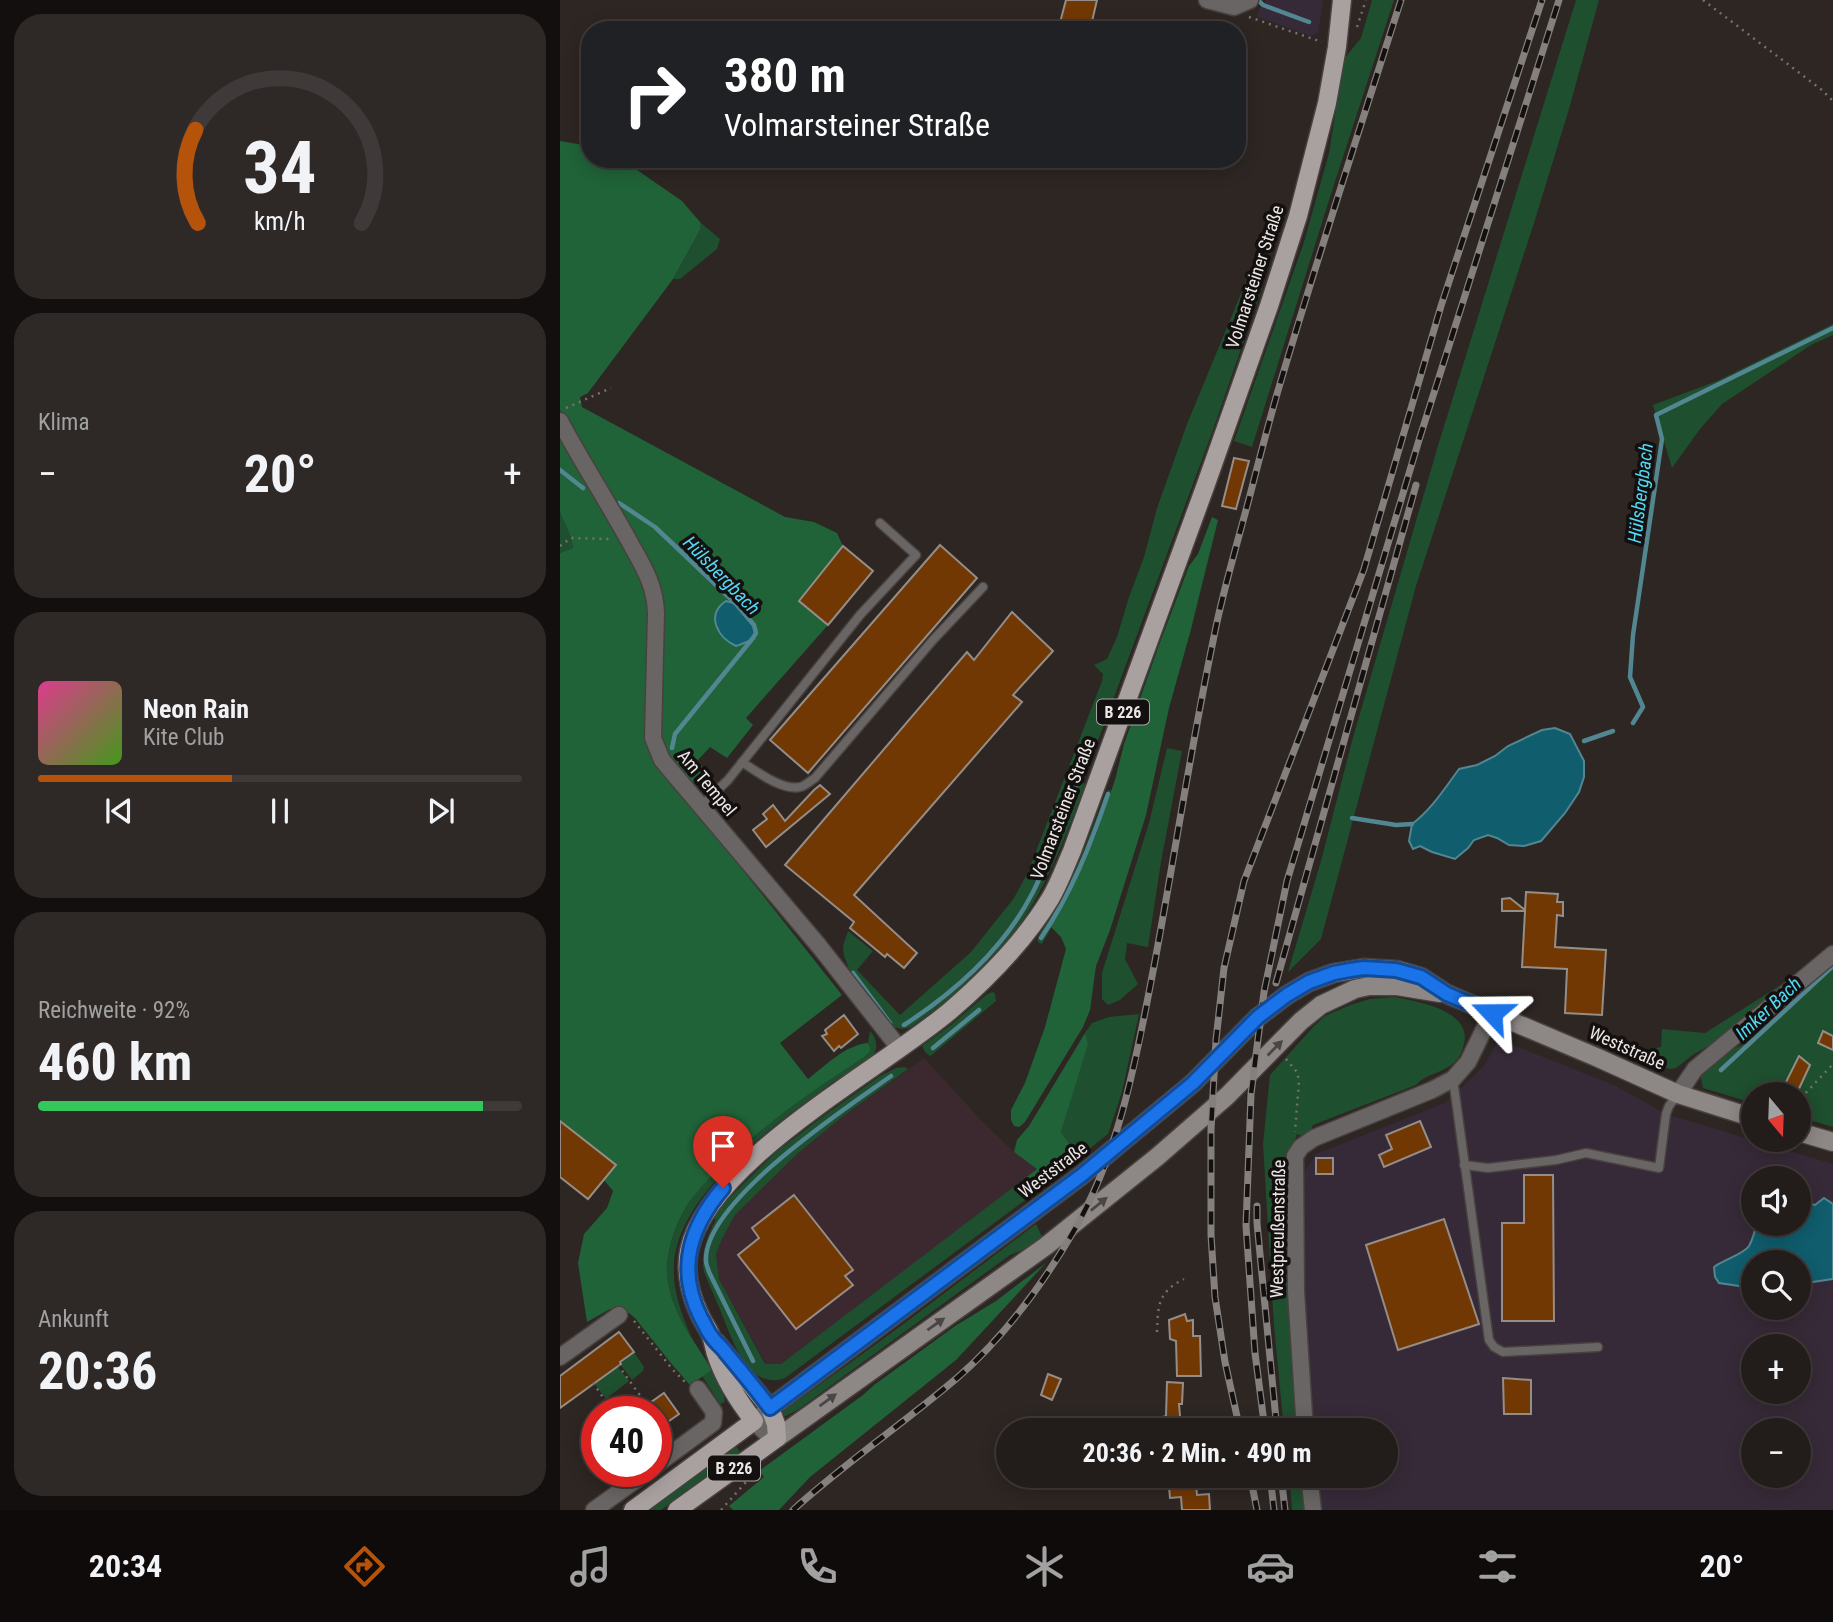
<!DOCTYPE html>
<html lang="de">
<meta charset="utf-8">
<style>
body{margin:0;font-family:"Roboto Condensed",sans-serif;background:#2e2927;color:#f1f3f6;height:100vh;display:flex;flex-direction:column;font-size:26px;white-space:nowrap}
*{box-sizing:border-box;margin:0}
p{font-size:23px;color:#a2a1a2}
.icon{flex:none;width:38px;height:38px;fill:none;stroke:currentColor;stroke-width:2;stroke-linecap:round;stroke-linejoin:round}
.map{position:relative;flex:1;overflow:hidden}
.details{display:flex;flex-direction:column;gap:14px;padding:14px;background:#130f0e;width:560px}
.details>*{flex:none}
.banner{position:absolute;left:21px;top:21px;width:665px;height:147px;border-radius:28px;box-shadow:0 4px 18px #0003,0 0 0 2px #3f3a39;background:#202124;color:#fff;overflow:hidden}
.needle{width:46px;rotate:161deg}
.tools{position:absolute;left:1181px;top:1082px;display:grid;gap:14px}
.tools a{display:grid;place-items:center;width:70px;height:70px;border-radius:50%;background:#221c1a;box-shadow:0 4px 18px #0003,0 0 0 2px #3f3a39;font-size:35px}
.speed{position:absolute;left:21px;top:1396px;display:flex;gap:14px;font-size:35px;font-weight:700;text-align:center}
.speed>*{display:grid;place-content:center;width:91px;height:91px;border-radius:50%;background:#221c1a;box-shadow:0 4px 18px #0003,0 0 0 2px #3f3a39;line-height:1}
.speed .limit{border:10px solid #d22;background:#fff;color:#111}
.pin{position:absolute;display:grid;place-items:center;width:60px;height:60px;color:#fff;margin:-72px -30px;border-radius:50% 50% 50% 0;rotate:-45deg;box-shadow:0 0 7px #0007}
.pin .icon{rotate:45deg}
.me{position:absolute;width:77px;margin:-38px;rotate:293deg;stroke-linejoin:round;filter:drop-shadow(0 0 5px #0008)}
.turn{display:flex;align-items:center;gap:24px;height:147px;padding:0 28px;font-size:32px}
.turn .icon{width:91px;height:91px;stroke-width:2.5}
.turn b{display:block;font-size:49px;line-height:60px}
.big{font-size:52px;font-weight:700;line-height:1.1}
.details .card{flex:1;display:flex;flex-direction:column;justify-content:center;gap:10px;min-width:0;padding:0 24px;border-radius:28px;background:#2e2927}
.details .dial{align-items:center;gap:0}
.dial svg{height:182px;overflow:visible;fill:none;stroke:#3f3a39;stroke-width:7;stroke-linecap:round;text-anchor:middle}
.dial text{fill:#f1f3f6;stroke:none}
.song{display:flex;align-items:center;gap:21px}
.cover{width:84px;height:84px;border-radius:10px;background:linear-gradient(135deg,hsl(330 70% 55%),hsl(100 70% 35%))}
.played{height:7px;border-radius:4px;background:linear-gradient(90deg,#b45309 40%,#3f3a39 40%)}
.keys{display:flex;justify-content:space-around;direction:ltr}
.heat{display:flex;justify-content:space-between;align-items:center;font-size:38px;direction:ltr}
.charge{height:10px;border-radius:5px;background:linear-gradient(90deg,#34c759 92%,#3f3a39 0)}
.trip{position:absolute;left:436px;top:1418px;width:402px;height:70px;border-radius:35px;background:#221c1a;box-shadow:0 4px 18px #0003,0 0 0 2px #3f3a39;font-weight:700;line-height:70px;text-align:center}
.menu{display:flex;height:112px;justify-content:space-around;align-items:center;background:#0e0b0a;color:#a2a1a2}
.menu .icon{width:49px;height:49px}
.menu .on{color:#b45309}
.menu b{font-size:32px;color:#f1f3f6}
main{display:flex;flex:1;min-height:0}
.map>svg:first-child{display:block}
</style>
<main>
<section class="details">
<div class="card dial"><svg viewBox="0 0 100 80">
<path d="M14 69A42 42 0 1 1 86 69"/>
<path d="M14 69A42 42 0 0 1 13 28" stroke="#b45309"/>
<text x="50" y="56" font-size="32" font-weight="700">34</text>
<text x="50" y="72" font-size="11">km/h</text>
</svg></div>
<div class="card"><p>Klima</p>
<div class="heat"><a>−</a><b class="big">20°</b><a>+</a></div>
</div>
<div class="card">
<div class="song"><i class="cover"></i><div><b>Neon Rain</b><p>Kite Club</p></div></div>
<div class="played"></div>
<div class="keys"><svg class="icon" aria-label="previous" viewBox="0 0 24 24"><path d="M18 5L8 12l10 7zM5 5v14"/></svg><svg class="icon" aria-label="pause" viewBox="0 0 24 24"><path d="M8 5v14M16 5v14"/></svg><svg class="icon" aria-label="next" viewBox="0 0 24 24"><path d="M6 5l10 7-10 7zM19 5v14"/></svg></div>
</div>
<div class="card"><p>Reichweite · 92%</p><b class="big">460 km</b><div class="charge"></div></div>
<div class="card"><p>Ankunft</p><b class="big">20:36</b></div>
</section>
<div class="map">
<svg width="1273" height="1510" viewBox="0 0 1273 1510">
<rect width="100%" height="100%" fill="#2d2623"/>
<path fill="#3c2930" d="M364,1058L420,1119L454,1152L478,1169L221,1364H206L159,1279L156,1254L162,1239L175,1215L237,1154L282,1117Z"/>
<g fill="#372a38" fill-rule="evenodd">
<path d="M706,0H763L758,33L751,36L698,17L697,13Z"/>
<path d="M942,1042L948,1043L1056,1086L1106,1114L1273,1164V1510H759L754,1475H826V1430H750L739,1319L744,1245L745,1171L756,1154L885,1103L924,1066L936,1044ZM1194,1178H1239V1223H1194ZM1194,1262H1239V1307H1194ZM1194,1346H1239V1391H1194ZM1194,1430H1239V1475H1194Z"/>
</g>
<g fill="#1e4f2e">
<path d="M812,0H834L770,197L692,447L674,441L744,242L769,153L784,59L801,38Z"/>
<path d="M1016,0H1039L1009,109L974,223L856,586L761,939L728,972L761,861L792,741L877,449Z"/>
<path d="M140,222L160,239L157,249L120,279H113L140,230Z"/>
<path d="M687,279L703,285L653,430L523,781L525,785C499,855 472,926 414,978C394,995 373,1011 351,1027L342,1029L329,1026L291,974L284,956L283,946L288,931L313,951L297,970L340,1015L411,952L454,898L468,872L542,681L543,674L534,665L547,659L557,637L569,597L584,557L597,508L627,424Z"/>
<path d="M1273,324V335L1251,345L1162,404L1140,429L1112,468L1093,405L1157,381Z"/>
<path d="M0,512L11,538L13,548L0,553Z"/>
<path d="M607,748L622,751L601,862L588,947L567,943L565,959L578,984L560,1000L548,1005L542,999V973L589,823Z"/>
<path d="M549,790H551C533,843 511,896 482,944L479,943L477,940L479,935L498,903L503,898L522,855L546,792Z"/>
<path d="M1273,965V1127L1239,1117V1094H1194L1193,1103L1143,1088L1140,1073L1169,1051L1190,1041Z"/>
<path d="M1249,967L1165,1037L1134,1054L1116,1068L1109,1069L1074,1054L1101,1047L1102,1029L1145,1033Z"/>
<path d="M433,992L435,994L436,1001L373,1054L370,1056L365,1052L362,1046L391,1025L427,994Z"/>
<path d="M834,997C856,1001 905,1009 905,1038C904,1047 901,1056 894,1063C883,1073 865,1074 856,1085L753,1125L751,1130L742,1136L737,1134L732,1150L741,1430H724L714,1326L703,1144L710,1075L754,1026L765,1016L790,1005L810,999Z"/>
<path d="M579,1014L562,1092L548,1134L519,1157L501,1132L527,1044L525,1033L532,1023L549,1017Z"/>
<path d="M310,1031C316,1037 319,1047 313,1055C308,1062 278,1078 269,1085C218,1122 134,1182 117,1246C108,1278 119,1309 132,1338C120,1319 109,1298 107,1275C106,1252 116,1222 128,1204C139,1187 153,1174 167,1161C211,1119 261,1085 311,1050L308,1043Z"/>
<path d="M345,1067L348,1069L282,1117L237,1154L175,1215L162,1239L156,1254L159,1279L204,1362L206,1364H221L464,1179L475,1193L225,1378C189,1391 173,1342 163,1317C157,1302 150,1287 144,1272C140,1252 148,1236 156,1219H153L162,1205L215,1153L262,1117L320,1076L336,1068Z"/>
<path d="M476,1224L482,1237L468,1248L450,1255L239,1409L226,1416H222L223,1411L334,1331Z"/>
<path d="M74,1352L84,1367L83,1371L72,1380L60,1364Z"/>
<path d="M57,1366L69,1381L46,1399L34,1383Z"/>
<path d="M152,1370L163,1392L165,1402L160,1404L142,1376Z"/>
<path d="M176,1446L180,1452L101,1510H90Z"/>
<path d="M729,1475H745L748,1510H732Z"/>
</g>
<g fill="#206338">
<path d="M0,141L30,146V159H62L64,161L122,201L140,222V230L113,279L28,393L20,397L22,407L225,517L254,522L277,533L283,546L239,601L268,625L186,718L193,725L167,758L150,747L137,761L150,774L142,784L126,781L101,750L98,595L0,410Z"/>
<path d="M0,430L90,596L89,727L151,830L282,995L220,1043L248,1079C265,1066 285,1045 308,1043L311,1050L304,1057C256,1088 209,1121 168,1160C153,1174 140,1187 128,1204C116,1222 106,1252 107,1274C110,1311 134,1340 152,1370L130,1385L110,1362L75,1318L69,1313L50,1309L27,1322L18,1263L24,1234L47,1208L53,1191L44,1180L55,1165L0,1121V553L13,548L11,538L0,512Z"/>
<path d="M652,517L658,520L630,633L609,708L586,815L550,930L536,966L530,1010L523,1027L465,1122L459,1127L454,1126L451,1120V1110L465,1083L485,1027L506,949L501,937L491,927L535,837L555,780L564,744L599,645L629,566L638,554Z"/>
<path d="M525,1033L528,1044L501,1132L519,1157L514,1164L475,1193L464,1179L477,1169L454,1152L457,1140L469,1126Z"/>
<path d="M486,1263L396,1360L250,1477L219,1510H173L169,1506L204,1477L199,1471L303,1395L314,1385L395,1326L436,1301Z"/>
</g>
<g fill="#105d6d" stroke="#528691" stroke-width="2">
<path d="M166,601C169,602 174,603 177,605C185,610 203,630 192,639C189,642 181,644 176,646C158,638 145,615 166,601Z"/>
<path d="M995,728L1010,734L1024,761V777L1019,792L1005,813L981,841L964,846L949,845L937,838L928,835L914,840L908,848L895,859L872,852L860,846L853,849L849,841L852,824C871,810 885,788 899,769L917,765L935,756L948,746L982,730Z"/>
<path d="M1264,1198L1273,1204V1279L1239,1284V1262H1194L1193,1288L1159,1283L1155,1277L1154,1267C1163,1260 1184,1254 1189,1246C1193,1239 1195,1230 1197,1223H1239V1201L1255,1205Z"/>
</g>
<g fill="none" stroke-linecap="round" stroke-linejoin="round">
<g stroke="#528691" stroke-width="4.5">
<path d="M698,0L703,5L749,22"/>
<path d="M0,470L23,488"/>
<path d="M59,503L95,527L176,604L194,625L196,633L193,638L115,734L112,748"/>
<path d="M1073,723L1083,707L1070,677L1073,635L1102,439L1096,415L1273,328"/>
<path d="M1024,741L1053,731"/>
<path d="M792,818L836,825L852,824"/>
<path d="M481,938C511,894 531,844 548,794"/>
<path d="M293,973L330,1023"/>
<path d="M344,1025C395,992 445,947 473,892C491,857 502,819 517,783"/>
<path d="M373,1048L419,1010"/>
<path d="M1161,1070L1273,966"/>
<path d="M193,1361L149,1272C148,1268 146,1265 146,1261C143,1202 286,1108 331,1076"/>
</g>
</g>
<g fill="#713804" stroke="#958d88" stroke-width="2">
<path d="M506,0H537L530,30H498Z"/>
<path d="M674,458L689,461L676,509L662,506Z"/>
<path d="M380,545L417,578L248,773L210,740Z"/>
<path d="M283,546L313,571L268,625L239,601Z"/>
<path d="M452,612L493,651L453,695L462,702L294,895L357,953L344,968L327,954L325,957L290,928L294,922L225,865L407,652L414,660Z"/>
<path d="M260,785L270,794L206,847L193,830L207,819L203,814L213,805L225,821L254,790Z"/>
<path d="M966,892L998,894L997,902H1003V916L997,915L995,947L1046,950L1042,1015L1005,1013L1007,969L962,967L965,911H942V899L950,898L965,910Z"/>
<path d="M284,1015L298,1034L281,1048L279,1046L274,1051L262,1036L267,1034L265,1030Z"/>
<path d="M1263,1031L1273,1036V1050L1258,1043Z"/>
<path d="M1239,1056L1250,1065L1237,1093L1224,1086Z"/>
<path d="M0,1121L56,1165L28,1199L0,1177Z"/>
<path d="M860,1121L871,1147L824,1167L819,1155L832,1149L826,1135Z"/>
<rect x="756" y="1158" width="17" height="16"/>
<path d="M964,1175H993L994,1321H942V1223H964Z"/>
<path d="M234,1195L293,1270L285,1276L293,1285L236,1329L178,1255L199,1238L192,1228Z"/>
<path d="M884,1219L919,1324L838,1350L806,1245Z"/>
<path d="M625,1314L627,1321L633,1320V1336H640L641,1376H617L616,1341L610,1339L609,1320Z"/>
<path d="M59,1332L74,1352L60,1362L61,1364L0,1408V1376Z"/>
<path d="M488,1374L501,1379L492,1400L481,1395Z"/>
<path d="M943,1378L971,1380V1414H944Z"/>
<path d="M607,1382L623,1383L622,1404H619L621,1428L603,1429V1417L606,1416Z"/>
<path d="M104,1393L119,1414L96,1430V1412H77Z"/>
<path d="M608,1475H635L637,1495L649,1494L650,1510H622L621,1497L610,1498Z"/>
</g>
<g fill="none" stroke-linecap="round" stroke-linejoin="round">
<g stroke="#48413e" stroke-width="11">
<g id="lane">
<path d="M182,762C196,771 222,791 240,787C245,786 250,781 255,778L373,640L423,587"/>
<path d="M141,806L168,780L300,615L356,555L320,523"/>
<path d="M893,1079L929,1340L934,1347L943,1352L1038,1347"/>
<path d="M904,1165L928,1168L996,1160L1026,1153L1099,1168L1106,1114L1109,1106L1118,1094"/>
</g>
</g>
<g stroke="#48413e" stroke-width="19">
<g id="street">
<path d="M647,0L674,7L690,0"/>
<path d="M0,421C21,461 46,499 68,539C82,565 95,583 96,613L93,738L102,760L259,946L340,1049"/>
<path d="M1118,1094L1135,1069L1273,954"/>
<path d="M0,1357L59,1315"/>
<path d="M210,1408L194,1421L205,1432L217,1438"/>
<path d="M745,1430L736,1292L735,1156L741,1147L754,1138L872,1090L893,1079L908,1062L932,1013"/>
<path d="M96,1465L153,1423L154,1412L138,1389"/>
<path d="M749,1475L753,1510"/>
<path d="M34,1510L87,1472"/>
</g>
</g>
<g stroke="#48413e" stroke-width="21">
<g id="secondary">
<path d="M1239,1132L1273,1142"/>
<path d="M210,1408L522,1175L633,1083L698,1017L727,995L749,982L774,973L804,968L819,969L837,970L861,977L887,994L1036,1057L1118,1094L1194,1118"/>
<path d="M217,1438L486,1246L597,1157L667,1096L741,1021L761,1005L795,989L809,986H837L880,993"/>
</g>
</g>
<g stroke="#48413e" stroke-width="21">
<g id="primary">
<path d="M73,1510L194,1421C179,1402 165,1380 157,1357C154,1350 154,1343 151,1336C148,1328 142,1321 139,1313C130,1294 125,1271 129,1251C147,1161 322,1069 391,1010C428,978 464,942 490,899C499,884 505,867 512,851L645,487L709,306L738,216L767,103L777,47L782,0"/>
<path d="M117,1510L217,1438L216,1424L210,1408L156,1342"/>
</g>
</g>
<g stroke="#76706e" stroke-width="2.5" stroke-dasharray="2 5" stroke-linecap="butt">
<path d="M1143,0L1262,90L1273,101"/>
<path d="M689,17L762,42"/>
<path d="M797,27L806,0"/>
<path d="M6,408L51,388"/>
<path d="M0,546L11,538L51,539"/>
<path d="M726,1059L737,1072L739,1081L735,1132"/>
<path d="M1241,1098L1273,1064"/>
<path d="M1216,1139L1227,1142"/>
<path d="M74,1321L113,1370L126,1383"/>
<path d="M597,1332C598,1305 598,1292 624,1279"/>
<path d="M58,1365L87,1405"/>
<path d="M33,1383L47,1403"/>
<path d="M40,1409L43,1412"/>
<path d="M161,1510L186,1482"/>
</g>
<use href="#lane" stroke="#696564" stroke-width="8"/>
<use href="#street" stroke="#696564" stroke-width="16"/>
<use href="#secondary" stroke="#8d8786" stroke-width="18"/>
<use href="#primary" stroke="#a9a1a0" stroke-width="18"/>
<g stroke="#85807d" stroke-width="7">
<g id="rail">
<path d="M716,983L856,485"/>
<path d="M697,1206V1223L717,1430"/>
<path d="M680,1430L665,1362L655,1297L651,1235V1130L656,1040L664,968L684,881L804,569L881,306L982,0"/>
<path d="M705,1430L695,1353L686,1226L691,1094L704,992L727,881L859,440L999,0"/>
<path d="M690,1475L697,1510"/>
<path d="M710,1475L714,1510"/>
<path d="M721,1475L725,1510"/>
<path d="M233,1510C285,1463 344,1423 397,1378C444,1337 481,1287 512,1234C561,1151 577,1054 595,961C616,848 633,734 657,622C666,581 678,540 689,499C698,464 707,429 717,394C756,262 799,131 841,0"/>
</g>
</g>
<use href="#rail" stroke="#13100f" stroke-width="4.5" stroke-dasharray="13" stroke-linecap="butt"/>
</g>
<defs><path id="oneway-solid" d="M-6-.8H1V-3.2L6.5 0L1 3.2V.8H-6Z" transform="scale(1.75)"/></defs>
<g fill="#4a4645">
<use href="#oneway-solid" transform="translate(715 1048) rotate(-45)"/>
<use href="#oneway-solid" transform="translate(539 1204) rotate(-39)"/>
<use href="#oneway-solid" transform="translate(376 1324) rotate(-35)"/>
<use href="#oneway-solid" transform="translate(268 1400) rotate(-36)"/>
</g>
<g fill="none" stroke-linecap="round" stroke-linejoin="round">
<g stroke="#114b97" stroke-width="18">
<path id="route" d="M163,1188C130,1227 116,1269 141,1318C145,1324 147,1331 152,1337C156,1343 162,1347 166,1353C181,1371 196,1389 210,1408L522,1175L633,1083L698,1017L727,995L749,982L774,973L790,970L804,968L836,970L861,977L887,994L932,1013"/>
</g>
<use href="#route" stroke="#1a73e8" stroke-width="12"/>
</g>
<g text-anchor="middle" stroke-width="7" stroke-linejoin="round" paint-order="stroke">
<g fill="#13100f" stroke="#aaa6a5" stroke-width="2">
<rect x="537" y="699.5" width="52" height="25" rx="5"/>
<rect x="148" y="1455.5" width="52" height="25" rx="5"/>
</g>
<g font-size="16" font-weight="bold" fill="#ebe7e5">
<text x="563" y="718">B 226</text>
<text x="174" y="1474">B 226</text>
</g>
<g font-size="18" fill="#ebe7e5" stroke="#13100f">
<text transform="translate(695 277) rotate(-72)" y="6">Volmarsteiner Straße</text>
<text transform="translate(147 783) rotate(50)" y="6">Am Tempel</text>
<text transform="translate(503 809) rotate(-69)" y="6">Volmarsteiner Straße</text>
<text transform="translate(1067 1048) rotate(24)" y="6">Weststraße</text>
<text transform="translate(493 1170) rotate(-37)" y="6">Weststraße</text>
<text transform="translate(718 1229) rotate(-89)" y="6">Westpreußenstraße</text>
</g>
<g font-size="19" font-style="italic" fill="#52d9f7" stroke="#13100f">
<text transform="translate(1080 493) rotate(-83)" y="7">Hülsbergbach</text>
<text transform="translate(162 575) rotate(46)" y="7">Hülsbergbach</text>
<text transform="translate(1208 1008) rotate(-43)" y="7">Imker Bach</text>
</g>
</g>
</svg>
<div class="tools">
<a><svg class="needle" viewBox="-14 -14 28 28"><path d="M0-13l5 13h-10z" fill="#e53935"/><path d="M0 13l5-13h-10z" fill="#a2a1a2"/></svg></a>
<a><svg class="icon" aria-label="sound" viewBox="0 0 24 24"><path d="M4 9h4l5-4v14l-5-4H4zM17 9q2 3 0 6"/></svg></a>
<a><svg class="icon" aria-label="search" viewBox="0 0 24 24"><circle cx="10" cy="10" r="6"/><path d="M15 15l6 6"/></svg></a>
<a>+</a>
<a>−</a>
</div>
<div class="speed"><div class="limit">40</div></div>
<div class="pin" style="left:163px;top:1188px;background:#d93025"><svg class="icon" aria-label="arrive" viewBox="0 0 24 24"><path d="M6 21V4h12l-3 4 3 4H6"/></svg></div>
<svg class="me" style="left:932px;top:1013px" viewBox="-20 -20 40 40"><path d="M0-17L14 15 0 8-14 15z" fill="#1a73e8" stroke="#fff" stroke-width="4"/></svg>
<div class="trip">20:36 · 2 Min. · 490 m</div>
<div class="banner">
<div class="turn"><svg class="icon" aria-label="right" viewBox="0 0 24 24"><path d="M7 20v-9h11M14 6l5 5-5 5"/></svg><div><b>380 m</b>Volmarsteiner Straße</div></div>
</div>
</div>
</main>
<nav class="menu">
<b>20:34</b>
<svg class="icon on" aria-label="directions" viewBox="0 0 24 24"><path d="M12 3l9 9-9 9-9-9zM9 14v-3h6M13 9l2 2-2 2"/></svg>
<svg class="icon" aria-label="music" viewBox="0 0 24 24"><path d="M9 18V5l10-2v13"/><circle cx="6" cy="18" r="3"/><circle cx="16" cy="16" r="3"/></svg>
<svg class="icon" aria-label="phone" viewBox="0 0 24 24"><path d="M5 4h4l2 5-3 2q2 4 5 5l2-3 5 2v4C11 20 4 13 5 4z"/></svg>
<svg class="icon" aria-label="climate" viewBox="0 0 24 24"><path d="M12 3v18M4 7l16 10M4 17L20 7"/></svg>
<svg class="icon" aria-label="car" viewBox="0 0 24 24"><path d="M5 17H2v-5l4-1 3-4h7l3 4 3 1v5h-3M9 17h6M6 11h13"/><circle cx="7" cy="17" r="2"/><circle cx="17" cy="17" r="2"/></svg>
<svg class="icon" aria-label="filters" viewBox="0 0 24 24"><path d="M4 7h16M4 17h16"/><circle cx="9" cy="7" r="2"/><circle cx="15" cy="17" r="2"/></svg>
<b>20°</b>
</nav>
